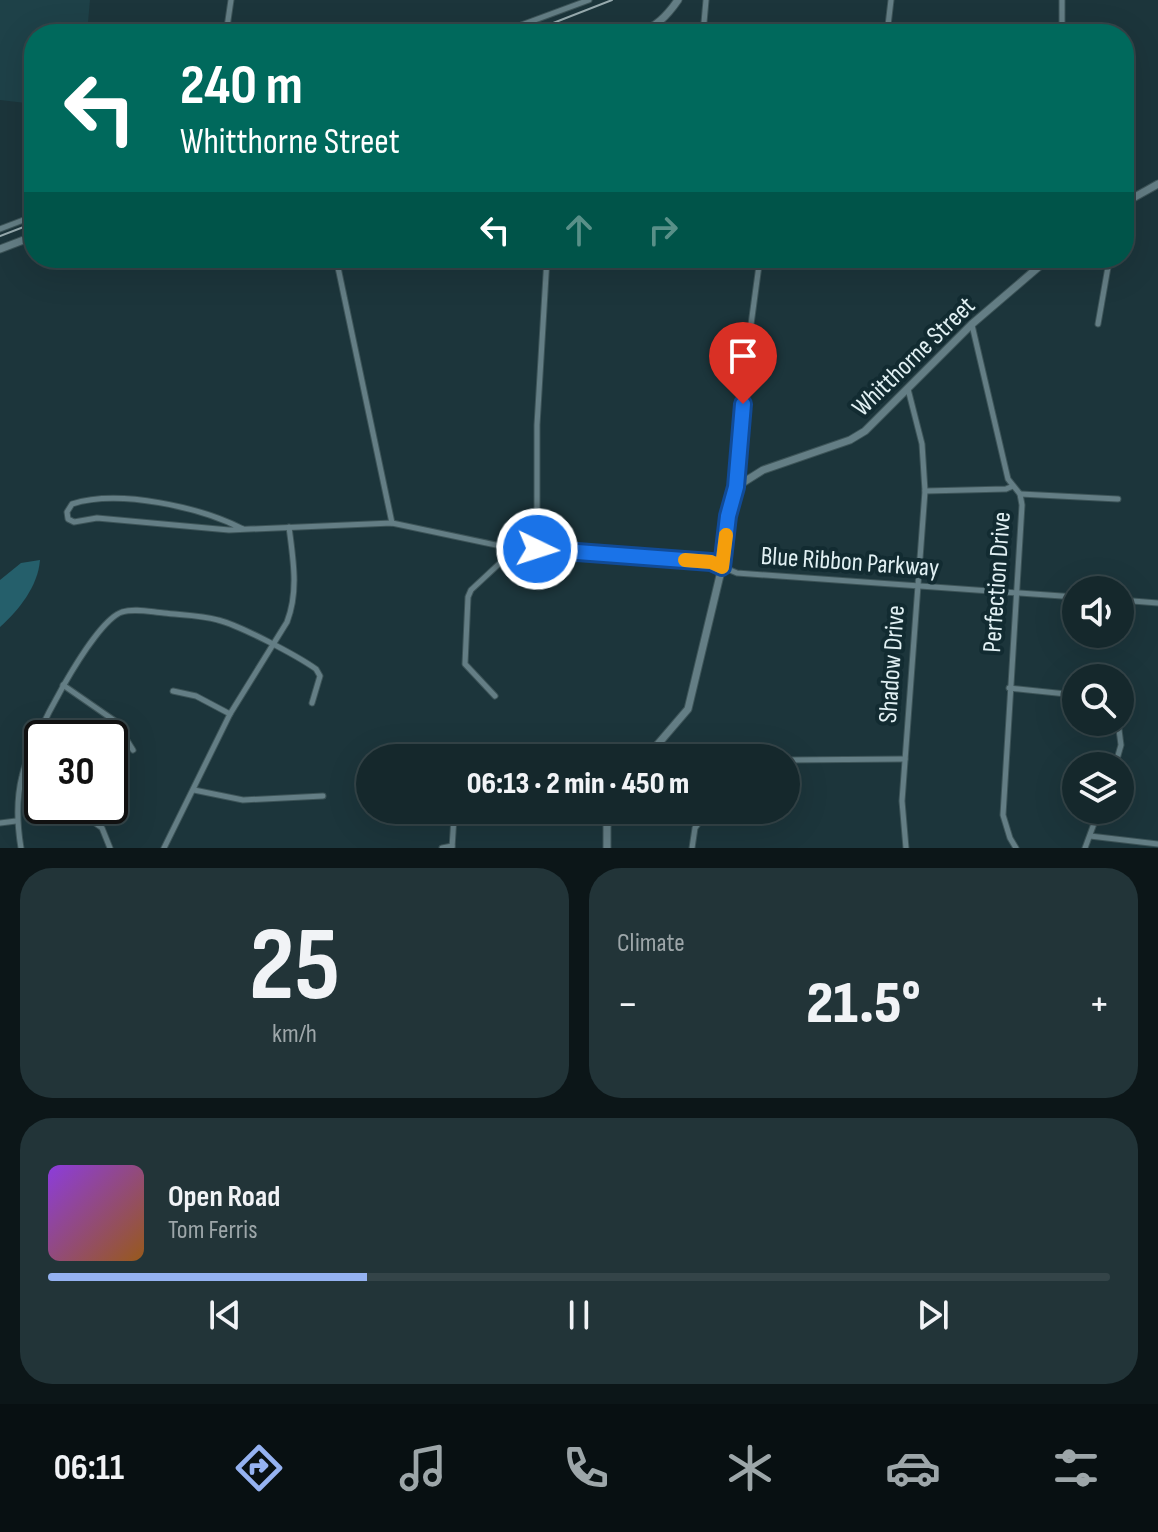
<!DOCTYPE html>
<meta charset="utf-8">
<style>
body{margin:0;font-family:"Sofia Sans Condensed",sans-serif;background:#223438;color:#f1f3f6;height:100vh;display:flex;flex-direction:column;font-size:30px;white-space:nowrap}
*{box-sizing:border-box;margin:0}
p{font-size:26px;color:#9da6a9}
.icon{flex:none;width:44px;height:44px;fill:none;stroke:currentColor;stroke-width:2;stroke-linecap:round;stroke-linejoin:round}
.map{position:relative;height:848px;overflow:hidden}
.side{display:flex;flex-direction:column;gap:20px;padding:20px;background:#0c1618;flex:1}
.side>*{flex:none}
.hud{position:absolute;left:24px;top:24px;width:1110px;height:244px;border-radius:32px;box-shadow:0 8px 32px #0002,0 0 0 2px #344448;background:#00695c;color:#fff;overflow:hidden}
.buttons{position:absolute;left:1062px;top:576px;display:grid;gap:16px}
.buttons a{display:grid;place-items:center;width:72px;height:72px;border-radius:50%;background:#15282c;box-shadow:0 8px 32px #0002,0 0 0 2px #344448;font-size:40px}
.speed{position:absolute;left:24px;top:720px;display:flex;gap:16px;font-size:40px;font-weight:700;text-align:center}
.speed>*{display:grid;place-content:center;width:104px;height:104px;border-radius:50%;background:#15282c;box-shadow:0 8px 32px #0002,0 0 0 2px #344448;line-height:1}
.speed .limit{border:4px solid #111;border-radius:12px;background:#fff;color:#111}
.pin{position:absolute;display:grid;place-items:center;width:68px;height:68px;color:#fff;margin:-82px -34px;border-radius:50% 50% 50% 0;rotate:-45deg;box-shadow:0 0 8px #0007}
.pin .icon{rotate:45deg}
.me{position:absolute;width:88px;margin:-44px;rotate:94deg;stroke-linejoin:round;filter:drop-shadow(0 0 6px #0008)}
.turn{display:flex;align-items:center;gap:28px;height:168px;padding:0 24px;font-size:36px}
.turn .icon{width:104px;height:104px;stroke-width:2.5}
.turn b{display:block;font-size:56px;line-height:68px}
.lanes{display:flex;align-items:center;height:76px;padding:0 24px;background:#0003;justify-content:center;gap:40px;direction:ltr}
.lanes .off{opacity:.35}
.big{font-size:60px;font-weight:800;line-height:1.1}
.side .widget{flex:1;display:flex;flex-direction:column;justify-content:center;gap:12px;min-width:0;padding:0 28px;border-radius:32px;background:#223438}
.side .dial{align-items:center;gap:0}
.dial b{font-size:104px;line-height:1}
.song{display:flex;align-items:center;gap:24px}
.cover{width:96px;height:96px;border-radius:12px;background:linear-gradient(135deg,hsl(270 70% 55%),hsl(30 70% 35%))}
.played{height:8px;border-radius:4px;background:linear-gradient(90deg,#95b2f1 30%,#344448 30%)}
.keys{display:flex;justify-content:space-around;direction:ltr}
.heat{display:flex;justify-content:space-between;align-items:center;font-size:44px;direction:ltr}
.side .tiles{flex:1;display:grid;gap:20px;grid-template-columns:1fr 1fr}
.widget:last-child{grid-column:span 2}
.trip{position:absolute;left:356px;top:744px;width:444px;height:80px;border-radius:40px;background:#15282c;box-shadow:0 8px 32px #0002,0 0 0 2px #344448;font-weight:800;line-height:80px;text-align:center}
.tabs{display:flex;height:128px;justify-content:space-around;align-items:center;background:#081012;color:#9da6a9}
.tabs .icon{width:56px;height:56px}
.tabs .current{color:#95b2f1}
.tabs b{font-size:36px;color:#f1f3f6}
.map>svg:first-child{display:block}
</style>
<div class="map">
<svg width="1158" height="848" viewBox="0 0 1158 848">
<rect width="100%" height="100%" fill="#1c353b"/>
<path fill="#1e4148" d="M0,0H90L87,34H34V104L0,100Z"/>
<path fill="#255f6b" d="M40,560C38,586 19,610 0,627V580L21,563Z"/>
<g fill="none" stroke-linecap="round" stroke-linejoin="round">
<g stroke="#3d5458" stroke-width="7">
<g id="street">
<path d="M1062,0V34"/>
<path d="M226,34L231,0"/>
<path d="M497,34L589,0"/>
<path d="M703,34L706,0"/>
<path d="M887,34L891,0"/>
<path d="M0,229L34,216"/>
<path d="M336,258L392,523"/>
<path d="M1098,324L1108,267L1102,258"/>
<path d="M972,325L1008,479L1020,494L1022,505L1003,815L1010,838L1016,848"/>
<path d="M736,487L747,354L760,258"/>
<path d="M925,491L1006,489L1013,486"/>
<path d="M1020,494L1118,499"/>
<path d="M243,529C200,507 119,489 72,504L67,512L68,519L74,522L97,518L229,530L392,523L515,549L711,562L737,573L1076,597"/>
<path d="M537,549V425L547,258"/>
<path d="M1120,600L1158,603"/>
<path d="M63,685L115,721L133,750"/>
<path d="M1009,688L1076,695"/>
<path d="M173,691L196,696L230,714"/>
<path d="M495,696L465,664L468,597L471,590L515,549"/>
<path d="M786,760L905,759"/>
<path d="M1115,766L1121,745L1118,722"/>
<path d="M194,790L243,800L323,796"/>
<path d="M81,813L102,828L110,848"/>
<path d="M0,823L16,821"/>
<path d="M1090,836L1158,844"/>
<path d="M21,848C17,824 16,800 22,776C29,744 92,622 122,612C135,608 151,612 164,613C182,615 201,615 218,620C241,626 296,655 316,669L320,676L312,703"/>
<path d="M164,848L230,714L287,622C299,591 293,559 289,527"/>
<path d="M442,848L452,846"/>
<path d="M452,848L454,817"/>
<path d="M692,848L695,828L708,810"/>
<path d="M906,848L902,801L925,491L922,444L908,389"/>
<path d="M1085,848L1099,810"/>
</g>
</g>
<g stroke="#3d5458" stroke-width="9">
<g id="secondary">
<path d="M637,34C656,27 667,16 678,0"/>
<path d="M1124,203L1158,184"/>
<path d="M0,249L34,236"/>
<path d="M646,758L688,709L722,567L728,516L736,487L763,470L850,440L865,431L972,324L1049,258"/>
<path d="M607,848V826L613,810"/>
</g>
</g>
<use href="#street" stroke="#647e85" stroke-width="5"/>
<use href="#secondary" stroke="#647e85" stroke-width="7"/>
<g stroke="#97aaae" stroke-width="2">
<path d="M525,34L612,0"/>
<path d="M0,236L34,223"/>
</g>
</g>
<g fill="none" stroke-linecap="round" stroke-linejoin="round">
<g stroke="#114b97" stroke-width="20">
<path id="route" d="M537,549L711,562L722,567L728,516L736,487L743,404"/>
</g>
<use href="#route" stroke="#1a73e8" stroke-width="14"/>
<path stroke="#f59e0b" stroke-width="14" d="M685,560L711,562L722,567L726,535"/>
</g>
<g text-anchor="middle" stroke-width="8" stroke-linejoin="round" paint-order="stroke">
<g font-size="26" fill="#e1f0f3" stroke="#122b31">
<text transform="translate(913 356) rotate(-44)" y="9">Whitthorne Street</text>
<text transform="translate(850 561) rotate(4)" y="9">Blue Ribbon Parkway</text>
<text transform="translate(996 582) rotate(-86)" y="9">Perfection Drive</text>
<text transform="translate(891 664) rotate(-86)" y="9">Shadow Drive</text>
</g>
</g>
</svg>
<div class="buttons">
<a><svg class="icon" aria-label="sound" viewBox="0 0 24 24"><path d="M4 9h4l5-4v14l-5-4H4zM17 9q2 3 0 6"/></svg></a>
<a><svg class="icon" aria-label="search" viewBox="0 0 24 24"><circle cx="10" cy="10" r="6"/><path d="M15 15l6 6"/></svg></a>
<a><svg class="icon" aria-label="layers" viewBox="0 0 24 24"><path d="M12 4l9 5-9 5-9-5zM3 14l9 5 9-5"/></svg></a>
</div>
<div class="speed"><div class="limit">30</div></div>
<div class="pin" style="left:743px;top:404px;background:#d93025"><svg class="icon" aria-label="arrive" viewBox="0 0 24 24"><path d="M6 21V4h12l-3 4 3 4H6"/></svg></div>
<svg class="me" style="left:537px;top:549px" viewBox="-20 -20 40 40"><circle r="17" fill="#1a73e8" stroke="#fff" stroke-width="3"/><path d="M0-11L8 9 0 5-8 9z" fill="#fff"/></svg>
<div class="trip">06:13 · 2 min · 450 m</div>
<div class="hud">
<div class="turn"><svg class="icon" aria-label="left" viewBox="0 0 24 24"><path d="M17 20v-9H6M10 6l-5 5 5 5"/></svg><div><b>240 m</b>Whitthorne Street</div></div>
<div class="lanes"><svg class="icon" aria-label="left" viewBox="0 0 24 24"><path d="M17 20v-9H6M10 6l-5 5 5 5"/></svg><svg class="icon off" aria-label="ahead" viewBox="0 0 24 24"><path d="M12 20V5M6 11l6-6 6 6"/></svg><svg class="icon off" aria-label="right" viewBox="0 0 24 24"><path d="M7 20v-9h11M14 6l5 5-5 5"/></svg></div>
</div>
</div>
<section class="side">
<div class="tiles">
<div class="widget dial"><b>25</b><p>km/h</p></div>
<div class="widget"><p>Climate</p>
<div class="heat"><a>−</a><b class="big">21.5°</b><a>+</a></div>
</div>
<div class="widget">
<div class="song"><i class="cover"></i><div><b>Open Road</b><p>Tom Ferris</p></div></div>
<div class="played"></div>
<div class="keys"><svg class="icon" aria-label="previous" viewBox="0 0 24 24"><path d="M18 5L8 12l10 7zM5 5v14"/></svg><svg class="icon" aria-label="pause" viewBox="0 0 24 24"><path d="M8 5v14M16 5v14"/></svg><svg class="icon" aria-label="next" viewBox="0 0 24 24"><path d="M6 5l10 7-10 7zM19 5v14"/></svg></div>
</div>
</div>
</section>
<nav class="tabs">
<b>06:11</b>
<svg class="icon current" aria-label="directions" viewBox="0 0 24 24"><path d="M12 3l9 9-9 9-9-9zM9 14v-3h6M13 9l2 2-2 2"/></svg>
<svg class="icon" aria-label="music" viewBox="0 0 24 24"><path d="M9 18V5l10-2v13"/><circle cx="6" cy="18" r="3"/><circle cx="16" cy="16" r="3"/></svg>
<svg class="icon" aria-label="phone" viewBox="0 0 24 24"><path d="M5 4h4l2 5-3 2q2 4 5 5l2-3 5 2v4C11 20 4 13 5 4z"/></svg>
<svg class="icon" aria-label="climate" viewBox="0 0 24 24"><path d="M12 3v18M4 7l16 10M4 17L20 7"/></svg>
<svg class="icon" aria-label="car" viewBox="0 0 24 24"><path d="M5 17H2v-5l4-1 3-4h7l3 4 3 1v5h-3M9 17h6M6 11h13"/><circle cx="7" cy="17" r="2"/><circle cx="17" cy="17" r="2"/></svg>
<svg class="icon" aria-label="filters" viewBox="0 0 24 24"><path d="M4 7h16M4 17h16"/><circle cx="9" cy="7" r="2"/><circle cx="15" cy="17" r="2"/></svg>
</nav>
